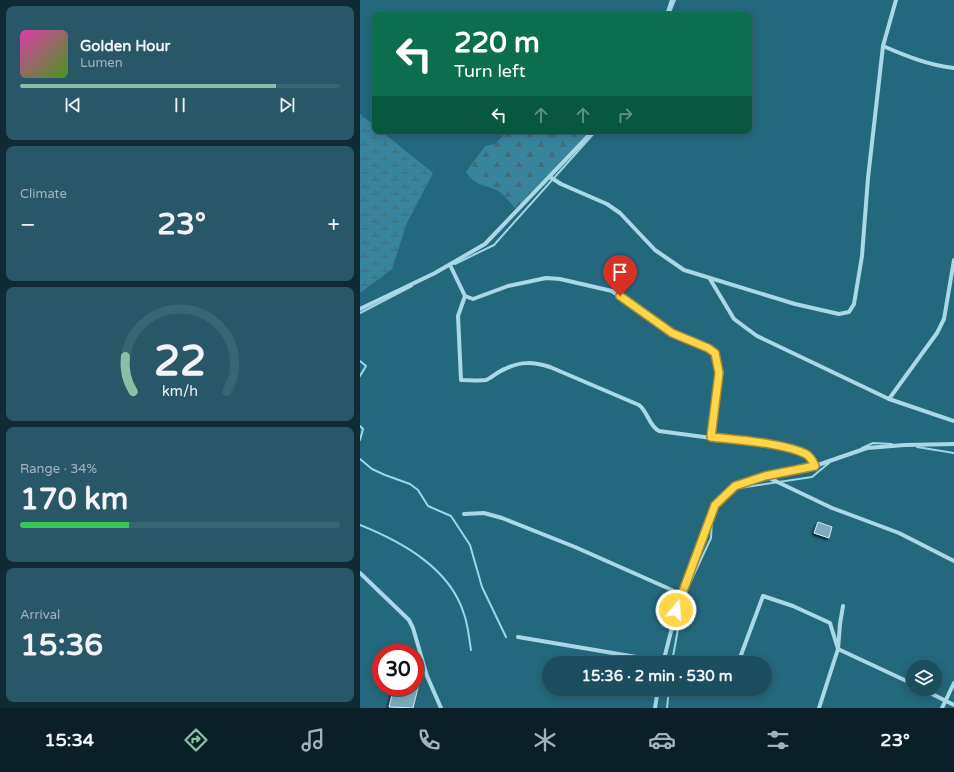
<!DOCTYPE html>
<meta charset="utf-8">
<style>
body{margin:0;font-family:"Varela Round",sans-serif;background:#285867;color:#f1f3f6;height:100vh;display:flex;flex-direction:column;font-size:15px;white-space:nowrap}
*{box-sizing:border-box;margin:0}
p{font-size:13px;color:#a0b4bc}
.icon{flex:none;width:22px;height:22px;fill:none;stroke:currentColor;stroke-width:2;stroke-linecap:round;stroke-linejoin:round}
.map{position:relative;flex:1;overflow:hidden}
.panel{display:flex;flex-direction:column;gap:6px;padding:6px;background:#0f2b34;width:360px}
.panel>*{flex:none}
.guide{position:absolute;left:12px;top:12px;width:380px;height:122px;border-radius:8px;box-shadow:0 2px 10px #0003,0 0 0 1px #396573;background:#0b6e4f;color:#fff;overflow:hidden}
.controls{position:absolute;left:546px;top:660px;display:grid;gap:8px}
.controls a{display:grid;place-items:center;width:36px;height:36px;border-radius:50%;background:#1b4e5e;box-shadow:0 2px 10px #0003,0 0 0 1px #396573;font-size:20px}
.speed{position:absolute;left:12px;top:644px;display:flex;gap:8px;font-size:20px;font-weight:700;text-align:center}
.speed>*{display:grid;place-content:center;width:52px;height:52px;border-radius:50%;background:#1b4e5e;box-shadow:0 2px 10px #0003,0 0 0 1px #396573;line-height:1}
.speed .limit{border:6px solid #d22;background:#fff;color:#111}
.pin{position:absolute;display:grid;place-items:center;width:34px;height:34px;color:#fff;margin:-41px -17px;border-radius:50% 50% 50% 0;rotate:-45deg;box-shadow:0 0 4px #0007}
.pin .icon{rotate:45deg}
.me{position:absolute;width:44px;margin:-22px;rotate:18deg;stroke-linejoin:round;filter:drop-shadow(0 0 3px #0008)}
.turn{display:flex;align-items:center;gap:14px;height:84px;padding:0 16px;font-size:18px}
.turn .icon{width:52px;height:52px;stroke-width:2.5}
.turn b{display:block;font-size:28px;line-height:34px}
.lanes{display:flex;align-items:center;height:38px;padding:0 16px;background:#0003;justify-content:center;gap:20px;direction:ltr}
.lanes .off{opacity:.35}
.big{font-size:30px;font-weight:800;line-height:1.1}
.panel .card{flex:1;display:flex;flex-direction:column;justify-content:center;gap:6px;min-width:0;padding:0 14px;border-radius:8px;background:#285867}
.panel .dial{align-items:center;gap:0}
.dial svg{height:104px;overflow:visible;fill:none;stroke:#396573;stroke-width:7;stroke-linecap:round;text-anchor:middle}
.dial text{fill:#f1f3f6;stroke:none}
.song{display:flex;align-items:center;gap:12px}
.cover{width:48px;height:48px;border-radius:6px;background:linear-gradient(135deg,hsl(320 70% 55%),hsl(100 70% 35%))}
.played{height:4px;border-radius:2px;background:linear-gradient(90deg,#8abfa5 80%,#396573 80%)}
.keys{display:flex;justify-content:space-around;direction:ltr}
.heat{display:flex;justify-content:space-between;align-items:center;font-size:22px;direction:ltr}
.charge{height:6px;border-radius:3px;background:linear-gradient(90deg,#34c759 34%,#396573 0)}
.trip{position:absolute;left:182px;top:656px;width:230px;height:40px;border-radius:20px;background:#1b4e5e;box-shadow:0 2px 10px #0003,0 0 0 1px #396573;font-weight:800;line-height:40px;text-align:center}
.dock{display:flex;height:64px;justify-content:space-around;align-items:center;background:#0b1f26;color:#a0b4bc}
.dock .icon{width:28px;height:28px}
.dock .active{color:#8abfa5}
.dock b{font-size:18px;color:#f1f3f6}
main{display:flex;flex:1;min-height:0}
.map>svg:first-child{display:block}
</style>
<main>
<section class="panel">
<div class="card">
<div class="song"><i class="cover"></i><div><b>Golden Hour</b><p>Lumen</p></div></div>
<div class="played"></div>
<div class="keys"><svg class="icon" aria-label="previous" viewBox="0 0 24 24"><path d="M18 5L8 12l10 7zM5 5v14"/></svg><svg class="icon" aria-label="pause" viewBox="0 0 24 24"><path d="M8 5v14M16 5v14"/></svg><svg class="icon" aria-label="next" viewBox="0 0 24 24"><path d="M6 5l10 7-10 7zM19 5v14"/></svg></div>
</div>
<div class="card"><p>Climate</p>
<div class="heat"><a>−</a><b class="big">23°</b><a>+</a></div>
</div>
<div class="card dial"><svg viewBox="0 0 100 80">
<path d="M14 69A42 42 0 1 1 86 69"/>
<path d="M14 69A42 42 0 0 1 8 42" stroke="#8abfa5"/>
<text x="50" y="56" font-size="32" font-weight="700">22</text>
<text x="50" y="72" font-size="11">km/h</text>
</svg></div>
<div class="card"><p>Range · 34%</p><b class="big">170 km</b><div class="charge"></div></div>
<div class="card"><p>Arrival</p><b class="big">15:36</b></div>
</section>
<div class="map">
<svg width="594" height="708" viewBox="0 0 594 708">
<defs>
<pattern id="forest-firs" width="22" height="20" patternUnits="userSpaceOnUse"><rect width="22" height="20" fill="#38849c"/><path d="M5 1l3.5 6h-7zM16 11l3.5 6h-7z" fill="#416b78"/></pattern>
<pattern id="wetland-marsh" width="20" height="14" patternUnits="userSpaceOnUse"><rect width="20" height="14" fill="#38849c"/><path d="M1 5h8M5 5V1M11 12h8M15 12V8" fill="none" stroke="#416b78"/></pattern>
<filter id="shadow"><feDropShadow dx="-2" dy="2" stdDeviation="1" flood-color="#0009"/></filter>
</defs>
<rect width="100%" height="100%" fill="#24687e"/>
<path fill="url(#forest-firs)" d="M147,131H230L157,209C150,204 146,196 138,191C125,184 116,187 106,172L125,146L135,144Z"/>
<path fill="url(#wetland-marsh)" d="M0,114L15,126V131H21L73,173L47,223L32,269L0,293Z"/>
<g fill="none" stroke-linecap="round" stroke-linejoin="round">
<g stroke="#9ed6e6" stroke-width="2">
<path d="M309,15L315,0"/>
<path d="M95,264L134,245L236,131"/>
<path d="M0,313L52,286"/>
<path d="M0,361L6,366L0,376"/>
<path d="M0,426L3,429L0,440"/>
<path d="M557,447L594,453"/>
<path d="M502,448L513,443L532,444"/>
<path d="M0,459L12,469L25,475L50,484L58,490L68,506L91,516L110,545L122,587L146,637"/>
<path d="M373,489L452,477L469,463"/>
<path d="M357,502L358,497L364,494"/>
<path d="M0,525C42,542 90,568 104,614C108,625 109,638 111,650"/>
<path d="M312,662L324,596L351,538L352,519"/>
<path d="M307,708L309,689"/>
</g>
</g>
<g fill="#7aacbd" stroke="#cdebf5" filter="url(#shadow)">
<path d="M458,522L472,527L469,538L454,533Z"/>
<path d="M55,670L62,672L53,708L29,707L34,687H55Z"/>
</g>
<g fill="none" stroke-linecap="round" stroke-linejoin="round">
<g stroke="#aad8e6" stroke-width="4">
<path d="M307,15L312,0"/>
<path d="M523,46C546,56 568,65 594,68"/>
<path d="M190,177L201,184L247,204L260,213L295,250L324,270L435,304L479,314L489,312L494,304L502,256L508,178L523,46L536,0"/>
<path d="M90,265L105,296L113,299L148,286L186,278L200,279L252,291L312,333L348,348L355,353L359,373L351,437"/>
<path d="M350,279L374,319L397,336L529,399L594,421"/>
<path d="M105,296L98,316L101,380C109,380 118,381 126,380C132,378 138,371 145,369C160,361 174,362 190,367L279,405C288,412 289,426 299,431L419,447L446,454L450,457L455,466"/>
<path d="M0,309L75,273L125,244L233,131"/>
<path d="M529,399L577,333L584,319L594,260"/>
<path d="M405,476L472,508L539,533L594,561"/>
<path d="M104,514L124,513L142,518L215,547L312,590L320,596L303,663"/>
<path d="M0,573L49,620L53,628L67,676L81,708"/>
<path d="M320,596L338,554L355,505L375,486L405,476L455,466L507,448L545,445L594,444"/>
<path d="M158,637L312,663"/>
<path d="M378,663L403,596L433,606L470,623L478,649L553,684"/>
<path d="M562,689L594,705"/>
<path d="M295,708L298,689"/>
<path d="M459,708L478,649L480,624L483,606"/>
<path d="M582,708L594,683"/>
</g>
</g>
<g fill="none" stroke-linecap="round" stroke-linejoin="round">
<g stroke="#a68a30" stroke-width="10">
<path id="route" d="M260,296L312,333L348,348L355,353L359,373L351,437C377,440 424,443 446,454C451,457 453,462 455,466L405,476L375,486L355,505L316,610"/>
</g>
<use href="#route" stroke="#ffd54a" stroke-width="7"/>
</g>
</svg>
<div class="controls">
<a><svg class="icon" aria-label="layers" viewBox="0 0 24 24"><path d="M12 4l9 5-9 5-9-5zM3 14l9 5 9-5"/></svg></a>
</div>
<div class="speed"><div class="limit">30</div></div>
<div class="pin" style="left:260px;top:296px;background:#d93025"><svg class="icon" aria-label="arrive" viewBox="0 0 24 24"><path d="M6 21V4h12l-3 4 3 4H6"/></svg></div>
<svg class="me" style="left:316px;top:610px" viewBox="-20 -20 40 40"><circle r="17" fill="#ffd54a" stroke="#fff" stroke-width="3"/><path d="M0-11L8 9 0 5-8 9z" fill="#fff"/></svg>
<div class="trip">15:36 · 2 min · 530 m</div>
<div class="guide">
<div class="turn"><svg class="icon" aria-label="left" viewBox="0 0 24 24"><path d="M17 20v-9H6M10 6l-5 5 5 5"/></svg><div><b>220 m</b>Turn left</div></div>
<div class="lanes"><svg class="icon" aria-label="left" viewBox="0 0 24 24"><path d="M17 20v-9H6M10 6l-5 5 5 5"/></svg><svg class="icon off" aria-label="ahead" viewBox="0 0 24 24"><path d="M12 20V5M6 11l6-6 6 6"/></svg><svg class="icon off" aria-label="ahead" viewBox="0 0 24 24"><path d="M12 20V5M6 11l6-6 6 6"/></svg><svg class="icon off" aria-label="right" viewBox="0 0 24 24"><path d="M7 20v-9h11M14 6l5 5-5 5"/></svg></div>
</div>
</div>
</main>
<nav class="dock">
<b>15:34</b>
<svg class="icon active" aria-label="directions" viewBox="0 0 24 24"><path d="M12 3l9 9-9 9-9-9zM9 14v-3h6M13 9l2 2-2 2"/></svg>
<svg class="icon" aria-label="music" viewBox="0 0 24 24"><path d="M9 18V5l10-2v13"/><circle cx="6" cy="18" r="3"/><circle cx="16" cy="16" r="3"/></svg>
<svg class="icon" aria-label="phone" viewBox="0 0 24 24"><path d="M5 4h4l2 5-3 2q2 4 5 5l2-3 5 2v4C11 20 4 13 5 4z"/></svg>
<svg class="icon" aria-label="climate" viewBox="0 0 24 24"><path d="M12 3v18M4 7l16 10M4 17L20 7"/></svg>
<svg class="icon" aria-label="car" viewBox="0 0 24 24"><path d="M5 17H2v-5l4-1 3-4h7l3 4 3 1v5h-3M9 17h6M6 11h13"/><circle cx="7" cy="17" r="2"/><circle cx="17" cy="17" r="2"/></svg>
<svg class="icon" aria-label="filters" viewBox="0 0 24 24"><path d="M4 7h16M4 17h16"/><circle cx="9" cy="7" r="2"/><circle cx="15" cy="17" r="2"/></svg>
<b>23°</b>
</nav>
